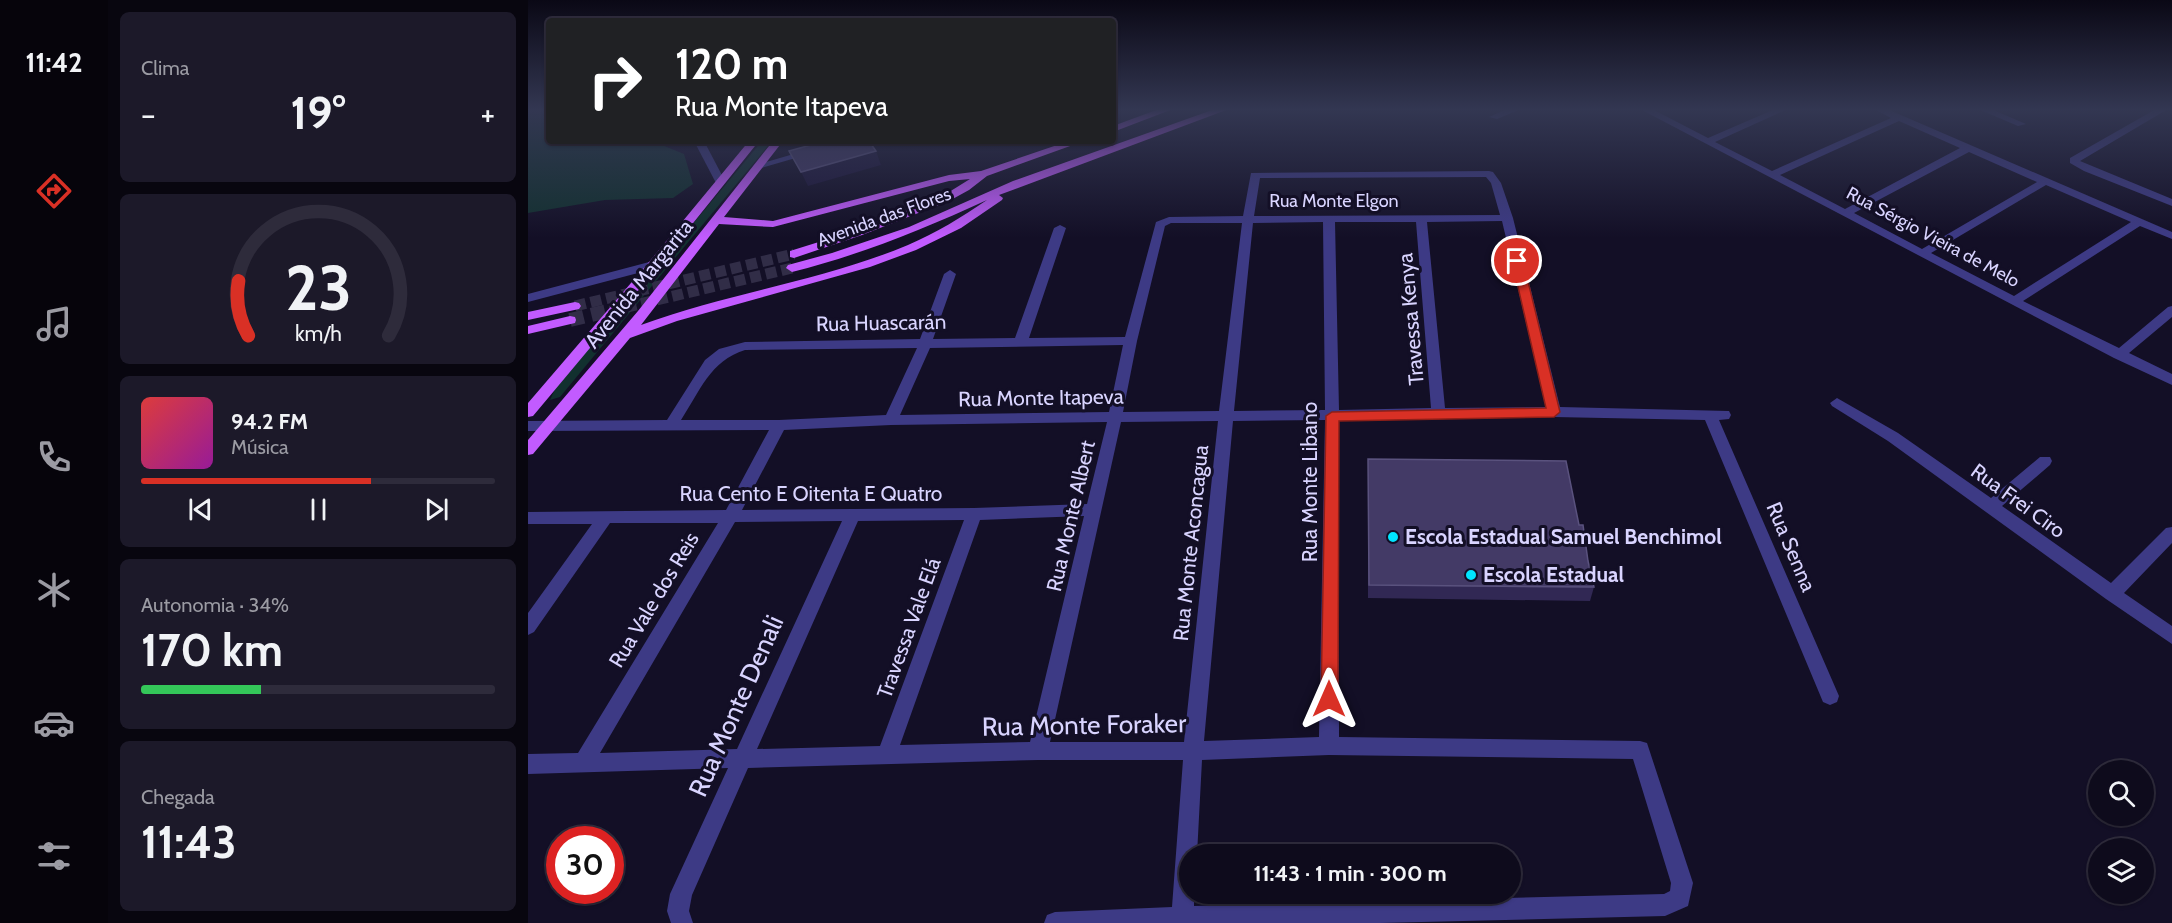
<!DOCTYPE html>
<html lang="pt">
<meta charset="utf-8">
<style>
body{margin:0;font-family:Cabin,sans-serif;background:#1c1929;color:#f1f3f6;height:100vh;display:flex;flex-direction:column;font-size:22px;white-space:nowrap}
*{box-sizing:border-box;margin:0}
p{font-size:20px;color:#9b9ba3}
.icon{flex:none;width:33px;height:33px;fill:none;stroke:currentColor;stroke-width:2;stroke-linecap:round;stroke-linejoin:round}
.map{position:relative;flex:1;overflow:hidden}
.panel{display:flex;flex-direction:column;gap:12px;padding:12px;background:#08060f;width:420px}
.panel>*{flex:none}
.hud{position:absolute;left:18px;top:18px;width:570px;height:126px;border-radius:6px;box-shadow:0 2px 4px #0004,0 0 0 2px #2e2b3b;background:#202124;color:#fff;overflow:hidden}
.controls{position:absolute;left:1560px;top:760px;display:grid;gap:12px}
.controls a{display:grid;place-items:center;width:66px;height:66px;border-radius:50%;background:#0e0b1c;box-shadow:0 2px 4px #0004,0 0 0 2px #2e2b3b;font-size:30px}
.speed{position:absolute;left:18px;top:826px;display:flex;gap:12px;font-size:30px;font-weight:700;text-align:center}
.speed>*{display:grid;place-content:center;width:78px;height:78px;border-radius:50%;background:#0e0b1c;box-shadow:0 2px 4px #0004,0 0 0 2px #2e2b3b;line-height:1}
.speed .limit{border:9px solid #d22;background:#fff;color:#111}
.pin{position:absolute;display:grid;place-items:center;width:51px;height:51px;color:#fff;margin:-26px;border:3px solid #fff;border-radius:50%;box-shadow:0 2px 6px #0007}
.me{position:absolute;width:66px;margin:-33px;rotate:0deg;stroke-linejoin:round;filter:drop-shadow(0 0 4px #0008)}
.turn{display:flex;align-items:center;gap:21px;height:126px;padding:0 30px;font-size:27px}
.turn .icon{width:78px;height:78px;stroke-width:2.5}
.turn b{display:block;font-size:42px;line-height:51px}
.big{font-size:45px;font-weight:800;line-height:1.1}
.panel .widget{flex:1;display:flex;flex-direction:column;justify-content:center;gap:9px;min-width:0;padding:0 21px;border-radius:9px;background:#1c1929}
.panel .dial{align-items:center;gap:0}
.dial svg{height:156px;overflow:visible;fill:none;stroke:#2e2b3b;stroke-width:7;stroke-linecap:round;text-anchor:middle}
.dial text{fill:#f1f3f6;stroke:none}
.song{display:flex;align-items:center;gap:18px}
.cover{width:72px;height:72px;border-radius:9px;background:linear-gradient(135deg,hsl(0 70% 55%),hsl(300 70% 35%))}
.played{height:6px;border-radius:3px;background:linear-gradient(90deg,#d93025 65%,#2e2b3b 65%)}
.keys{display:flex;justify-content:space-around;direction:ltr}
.heat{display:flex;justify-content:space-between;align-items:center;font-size:33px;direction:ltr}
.charge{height:9px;border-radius:4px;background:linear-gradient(90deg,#34c759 34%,#2e2b3b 0)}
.trip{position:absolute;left:651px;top:844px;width:342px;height:60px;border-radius:30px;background:#0e0b1c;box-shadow:0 2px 4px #0004,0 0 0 2px #2e2b3b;font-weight:800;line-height:60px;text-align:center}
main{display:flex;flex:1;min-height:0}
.tabs{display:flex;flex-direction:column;width:108px;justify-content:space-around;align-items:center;background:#06040b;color:#9b9ba3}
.tabs .icon{width:42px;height:42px}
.tabs .current{color:#d93025}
.tabs b{font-size:27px;color:#f1f3f6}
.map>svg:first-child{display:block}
</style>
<main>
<nav class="tabs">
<b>11:42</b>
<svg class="icon current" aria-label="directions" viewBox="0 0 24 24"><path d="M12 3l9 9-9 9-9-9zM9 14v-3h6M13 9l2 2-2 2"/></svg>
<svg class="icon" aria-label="music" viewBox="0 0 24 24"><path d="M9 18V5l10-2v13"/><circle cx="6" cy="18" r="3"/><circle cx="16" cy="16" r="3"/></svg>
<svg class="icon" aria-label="phone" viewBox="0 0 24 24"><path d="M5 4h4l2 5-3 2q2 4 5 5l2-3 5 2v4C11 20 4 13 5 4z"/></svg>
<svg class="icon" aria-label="climate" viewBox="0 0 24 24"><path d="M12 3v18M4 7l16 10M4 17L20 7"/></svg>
<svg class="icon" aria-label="car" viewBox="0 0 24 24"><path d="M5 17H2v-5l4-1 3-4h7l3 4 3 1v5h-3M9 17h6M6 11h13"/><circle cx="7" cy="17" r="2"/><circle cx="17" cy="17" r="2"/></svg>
<svg class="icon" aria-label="filters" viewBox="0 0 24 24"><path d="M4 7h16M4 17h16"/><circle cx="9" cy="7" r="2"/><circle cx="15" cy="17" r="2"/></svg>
</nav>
<section class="panel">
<div class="widget"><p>Clima</p>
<div class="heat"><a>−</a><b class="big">19°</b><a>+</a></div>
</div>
<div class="widget dial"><svg viewBox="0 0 100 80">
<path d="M14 69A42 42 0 1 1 86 69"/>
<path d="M14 69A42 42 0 0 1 9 41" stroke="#d93025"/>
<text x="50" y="56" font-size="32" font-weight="700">23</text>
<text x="50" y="72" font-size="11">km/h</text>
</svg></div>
<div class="widget">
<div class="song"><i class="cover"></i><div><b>94.2 FM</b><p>Música</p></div></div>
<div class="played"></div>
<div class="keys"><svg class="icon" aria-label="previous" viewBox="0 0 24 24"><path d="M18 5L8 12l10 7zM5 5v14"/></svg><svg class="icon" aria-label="pause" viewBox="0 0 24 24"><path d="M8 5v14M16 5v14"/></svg><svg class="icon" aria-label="next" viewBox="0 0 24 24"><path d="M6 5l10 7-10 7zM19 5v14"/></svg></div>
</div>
<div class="widget"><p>Autonomia · 34%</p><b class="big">170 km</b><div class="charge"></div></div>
<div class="widget"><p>Chegada</p><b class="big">11:43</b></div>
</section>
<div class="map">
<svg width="1644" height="923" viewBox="0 0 1644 923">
<rect width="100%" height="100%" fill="#130f26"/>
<g fill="#12302f">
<path d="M0,109H21V141H124L156,154L165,184L145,198L77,200L0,213Z"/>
<path d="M234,141H244L32,397L22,400L27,389Z"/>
</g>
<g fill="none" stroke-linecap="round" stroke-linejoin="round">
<g stroke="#312d47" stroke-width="11" stroke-dasharray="11 5" stroke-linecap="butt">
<path d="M47,306L266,254"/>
<path d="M82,311L264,268"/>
</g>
<path stroke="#312d47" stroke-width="14" stroke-dasharray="14 8" stroke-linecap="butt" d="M42,320L88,309"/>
<g fill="#3d3a85" fill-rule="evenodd">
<path d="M979,109H993L969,119L961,117Z"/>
<path d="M1112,109H1124L1180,138L1247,109H1260L1187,142L1244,171L1363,118L1346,109H1359L1644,232V239L1612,226L1495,301L1591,348L1640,307L1644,306V317L1601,353L1644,374V385L1586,358ZM1371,121L1432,148L1317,209L1252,175ZM1441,152L1509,182L1394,249L1326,213ZM1518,185L1603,222L1486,296L1403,253Z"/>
<path d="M1450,109H1463L1498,124L1490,126Z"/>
<path d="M1628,109H1640L1552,161L1644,199V206L1556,171L1542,163V158Z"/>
<path d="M166,141H176L197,181L196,183H188Z"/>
<path d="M310,141H326L230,169L225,166Z"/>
<path d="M961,171L965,172L973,183L985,218L1032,407L1201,411L1203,415L1201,419L1191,420L1311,696L1309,702L1302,705L1295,702L1177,420L1026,417L811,420V737L1112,741L1119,743L1165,883L1160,906L1137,916L852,923H516L519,915L527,912L644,907L655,760H510L220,768L164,895L161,911L165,923H143L139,911L142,894L200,768L0,774V754L50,753L190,523H82L6,632L0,635V613L64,524H0V512L198,510L241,430L0,431V421L139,420L177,360L191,349L217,342L392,339L416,274L422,270L428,274L405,339L487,338L526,228L532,225L538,228L501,338L597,337L628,222L641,217L715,216L723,173ZM958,177L963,183L972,215L726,216L732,178ZM974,221L1018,407L917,408L899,222ZM795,222L797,410L706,411L725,223ZM807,222H888L903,408L811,410ZM643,223H714L691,411L595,412L609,341L637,226ZM595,345L581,412L372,415L402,348ZM389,348L358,415L251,420H153C172,391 182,361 217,350ZM797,420L791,737L676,741L705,421ZM690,421L656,742H522L593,422ZM579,422L559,504L446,508L214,510L256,430L363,425ZM556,516L502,742L372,745L452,520ZM436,520L352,746L229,749L330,521ZM314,521L209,749L72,753L207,522ZM801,755L1105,759L1143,883L1142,891L1136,894L666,906V894H662V855H669L674,760Z"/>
<path d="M125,261L129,262V268L0,302V294Z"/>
<path d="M1309,398L1370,433L1463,498L1512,457H1522L1524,461L1522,465L1474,506L1583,583L1638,528L1644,527V543L1596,593L1644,626V644L1578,599L1360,441L1304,406L1302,403Z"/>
</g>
<g fill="#c25bff" fill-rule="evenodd">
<path d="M631,109H645L585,132V126Z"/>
<path d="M687,109H701L471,195L475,198L474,200L433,228L388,250L342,267L149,321L102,338L5,454L0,455V440L110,311L245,141H255L196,217L245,221L421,175L453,171L541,141H556L459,176L441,190L421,201L334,235L266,258L262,257V251L326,231L413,197L442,179L421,181L245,227L191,224L113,325C200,293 294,281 380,245C408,233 434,217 459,200C396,229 332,255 264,272L258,268L260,265L304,253L381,227L485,181Z"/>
<path d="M221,141H231L129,268L5,416L0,417V403L121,262Z"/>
<path d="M47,302L51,303L53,306L51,309L0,320V312Z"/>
<path d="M42,316L47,317L48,320L47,323L0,334V326Z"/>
</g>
</g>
<path fill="#312854" d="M840,473L1051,525L1066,587L1062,601L840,598Z"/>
<path fill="#1d163a" d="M348,151L353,165L280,186L273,172Z"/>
<g fill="#433a66" stroke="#5a527e" stroke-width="1.5">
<path d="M297,141H341L348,151L273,172L261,151Z"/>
<path d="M840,459L1038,461L1051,525H1055L1060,561L1066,587L841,585Z"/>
</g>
<linearGradient id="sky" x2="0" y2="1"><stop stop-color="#0a0815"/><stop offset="0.46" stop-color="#333752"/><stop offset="1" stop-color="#333752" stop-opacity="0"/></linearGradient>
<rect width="1644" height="238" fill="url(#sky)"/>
<path fill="#d93025" stroke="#8d1f18" stroke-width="1.5" d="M989,258L995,261L1032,412L1026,417L811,421L810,699L807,704L801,706L795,704L793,699L798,416L804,412L1018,408L984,261Z"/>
<g fill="#00e5ff" stroke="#130f26" stroke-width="2">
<circle cx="865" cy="537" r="6"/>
<circle cx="943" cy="575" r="6"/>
</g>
<g text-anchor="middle" stroke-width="6" stroke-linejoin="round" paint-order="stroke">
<g font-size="18" fill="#d9d4ff" stroke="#130f26">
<text x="806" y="207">Rua Monte Elgon</text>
<text transform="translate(356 217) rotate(-20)" y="6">Avenida das Flores</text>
<text transform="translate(1405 237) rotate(28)" y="6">Rua Sérgio Vieira de Melo</text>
</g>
<g font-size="21" fill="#d9d4ff" stroke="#130f26">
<text transform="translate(111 284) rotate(-51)" y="7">Avenida Margarita</text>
<text transform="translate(883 319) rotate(-95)" y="7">Travessa Kenya</text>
<text transform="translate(353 323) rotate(-1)" y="7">Rua Huascarán</text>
<text transform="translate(513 398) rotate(-1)" y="7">Rua Monte Itapeva</text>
<text transform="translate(782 482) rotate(-90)" y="7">Rua Monte Libano</text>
<text x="283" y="501">Rua Cento E Oitenta E Quatro</text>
<text transform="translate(1490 501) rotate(36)" y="7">Rua Frei Ciro</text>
<text transform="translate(543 516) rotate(-77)" y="7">Rua Monte Albert</text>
<text transform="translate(663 543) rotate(-84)" y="7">Rua Monte Aconcagua</text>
<text transform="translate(1263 547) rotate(67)" y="7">Rua Senna</text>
<text transform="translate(126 600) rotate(-59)" y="7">Rua Vale dos Reis</text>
<text transform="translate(381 628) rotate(-70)" y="7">Travessa Vale Elá</text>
</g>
<g font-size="21" font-weight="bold" fill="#d9d4ff" stroke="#130f26" text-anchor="start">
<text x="877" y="544">Escola Estadual Samuel Benchimol</text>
<text x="955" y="582">Escola Estadual</text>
</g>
<g font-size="26" fill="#d9d4ff" stroke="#130f26">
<text transform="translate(208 706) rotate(-66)" y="9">Rua Monte Denali</text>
<text transform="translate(556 725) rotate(-1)" y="9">Rua Monte Foraker</text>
</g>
</g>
</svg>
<div class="controls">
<a><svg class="icon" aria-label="search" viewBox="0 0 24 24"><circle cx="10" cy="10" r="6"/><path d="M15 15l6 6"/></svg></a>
<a><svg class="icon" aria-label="layers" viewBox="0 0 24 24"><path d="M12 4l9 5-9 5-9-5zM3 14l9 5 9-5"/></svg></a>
</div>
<div class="speed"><div class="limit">30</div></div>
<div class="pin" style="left:989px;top:261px;background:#d93025"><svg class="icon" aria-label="arrive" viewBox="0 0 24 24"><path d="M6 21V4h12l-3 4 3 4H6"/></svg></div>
<svg class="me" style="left:801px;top:699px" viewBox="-20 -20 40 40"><path d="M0-17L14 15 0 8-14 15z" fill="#d93025" stroke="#fff" stroke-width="4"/></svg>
<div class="trip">11:43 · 1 min · 300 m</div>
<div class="hud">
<div class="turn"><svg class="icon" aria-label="right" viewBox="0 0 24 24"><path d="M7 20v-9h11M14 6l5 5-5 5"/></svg><div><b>120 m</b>Rua Monte Itapeva</div></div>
</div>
</div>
</main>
